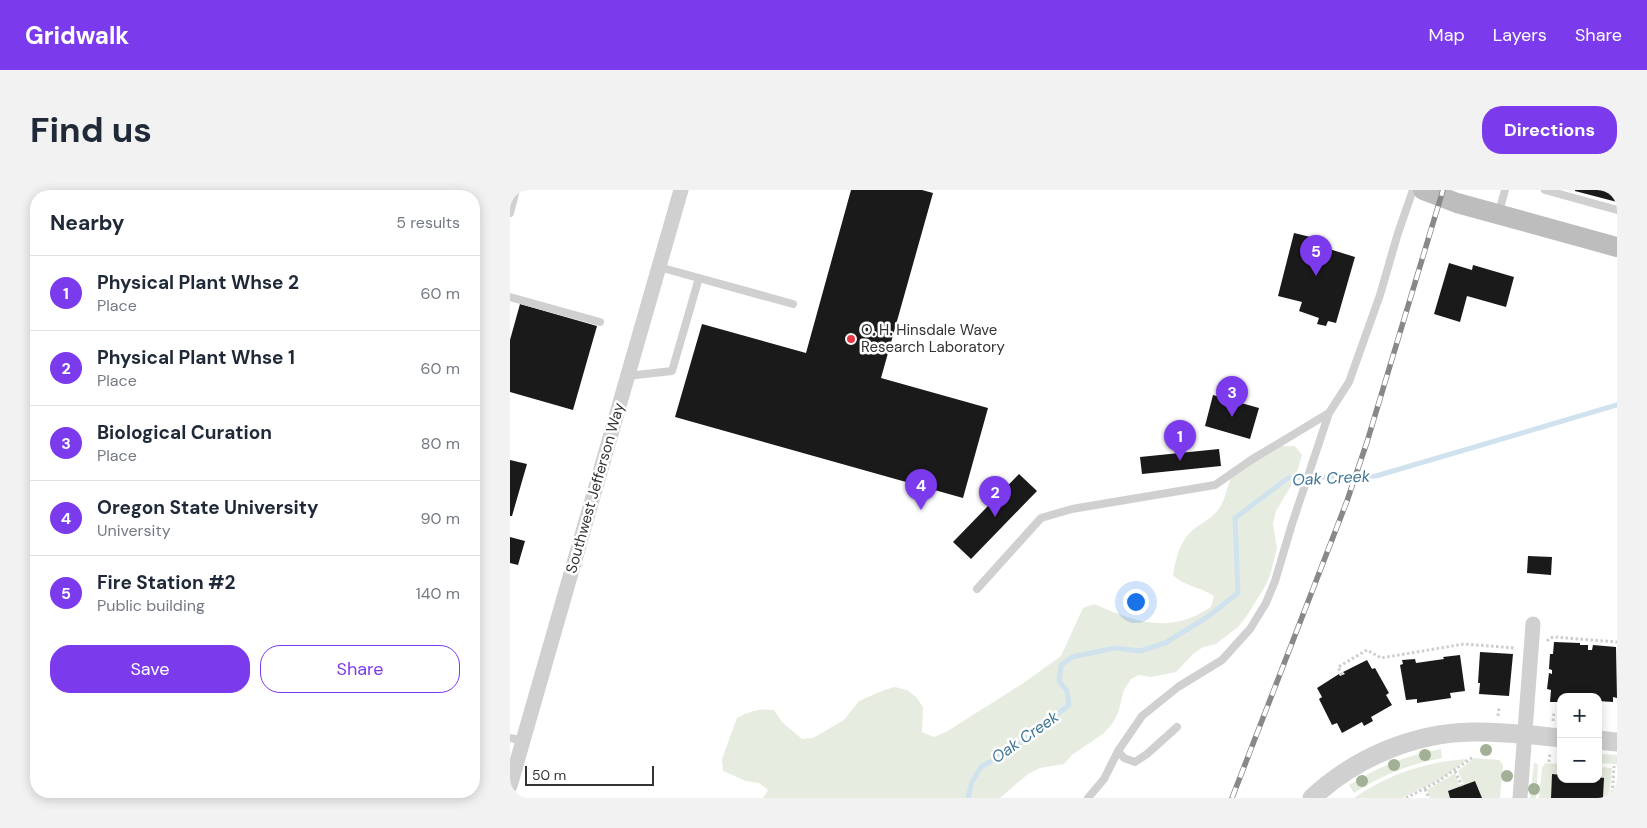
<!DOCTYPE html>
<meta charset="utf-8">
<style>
body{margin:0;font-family:"DM Sans",sans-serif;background:#f2f2f3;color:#1f2937}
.controls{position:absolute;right:15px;bottom:15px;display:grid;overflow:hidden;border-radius:10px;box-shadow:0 2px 12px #0003}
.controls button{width:45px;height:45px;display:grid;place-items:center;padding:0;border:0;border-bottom:1px solid #e0e1e3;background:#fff;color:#1f2937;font:25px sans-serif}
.scale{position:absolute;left:15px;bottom:12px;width:129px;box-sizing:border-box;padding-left:5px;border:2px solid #333;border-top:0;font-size:14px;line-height:18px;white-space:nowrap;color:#333;-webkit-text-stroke:4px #fff;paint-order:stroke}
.you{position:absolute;left:625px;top:411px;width:18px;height:18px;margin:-12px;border:4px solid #fff;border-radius:50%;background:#1a73e8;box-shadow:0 0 0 8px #1a73e833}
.badge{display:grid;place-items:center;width:32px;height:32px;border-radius:50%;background:#7c3aed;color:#fff;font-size:16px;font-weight:700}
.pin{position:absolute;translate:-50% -41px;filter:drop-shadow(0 1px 2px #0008)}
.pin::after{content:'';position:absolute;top:26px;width:18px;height:15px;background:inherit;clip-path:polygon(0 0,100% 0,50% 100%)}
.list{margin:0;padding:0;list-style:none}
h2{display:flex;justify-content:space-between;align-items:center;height:65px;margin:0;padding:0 20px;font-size:21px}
h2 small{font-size:16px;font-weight:400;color:#747a83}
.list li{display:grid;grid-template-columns:32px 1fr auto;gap:15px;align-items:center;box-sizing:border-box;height:75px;padding:0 20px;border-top:1px solid #e0e1e3}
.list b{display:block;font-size:19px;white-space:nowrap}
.list p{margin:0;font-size:16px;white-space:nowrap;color:#747a83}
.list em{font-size:16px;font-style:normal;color:#747a83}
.actions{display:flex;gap:10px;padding:15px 20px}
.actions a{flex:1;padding:11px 0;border:1px solid #7c3aed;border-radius:20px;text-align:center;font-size:18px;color:#7c3aed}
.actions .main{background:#7c3aed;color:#fff}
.map{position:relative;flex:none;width:1107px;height:608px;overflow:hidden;border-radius:20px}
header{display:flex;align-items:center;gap:30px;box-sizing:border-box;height:70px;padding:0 25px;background:#7c3aed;color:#fff}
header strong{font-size:24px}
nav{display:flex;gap:28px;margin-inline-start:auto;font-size:18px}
.intro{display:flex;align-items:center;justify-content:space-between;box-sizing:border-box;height:120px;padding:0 30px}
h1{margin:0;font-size:35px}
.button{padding:12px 22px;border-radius:20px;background:#7c3aed;color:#fff;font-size:18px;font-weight:700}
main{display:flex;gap:30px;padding:0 30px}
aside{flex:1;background:#fff;border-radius:20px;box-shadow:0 2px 12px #0003}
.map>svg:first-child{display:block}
.green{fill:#e6ecdf}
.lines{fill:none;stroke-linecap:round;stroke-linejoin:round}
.stream{stroke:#cfe2ee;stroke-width:5}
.building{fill:#1a1a1a}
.path{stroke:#cdcdcd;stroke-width:3;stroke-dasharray:2.5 2.5;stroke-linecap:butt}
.service{stroke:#d0d0d0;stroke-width:8}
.minor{stroke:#d0d0d0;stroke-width:15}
.tertiary{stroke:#d0d0d0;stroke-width:19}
.secondary{stroke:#bdbdbd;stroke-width:20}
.rail-casing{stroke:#888;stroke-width:5.5}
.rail{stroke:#fff;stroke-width:4;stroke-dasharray:11;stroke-linecap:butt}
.tree{fill:#a2b095}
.poi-dot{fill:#e63946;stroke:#fff;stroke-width:2}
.labels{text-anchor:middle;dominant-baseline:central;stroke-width:5;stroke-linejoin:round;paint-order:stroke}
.poi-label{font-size:15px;fill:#333;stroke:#fff;text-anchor:start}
.street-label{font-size:15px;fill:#333;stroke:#fff}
.water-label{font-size:16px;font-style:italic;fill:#3f7597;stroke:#fff}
</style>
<header>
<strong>Gridwalk</strong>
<nav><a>Map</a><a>Layers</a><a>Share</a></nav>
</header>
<div class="intro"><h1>Find us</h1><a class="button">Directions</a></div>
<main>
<aside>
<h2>Nearby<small>5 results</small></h2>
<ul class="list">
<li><span class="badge">1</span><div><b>Physical Plant Whse 2</b><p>Place</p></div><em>60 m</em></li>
<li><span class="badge">2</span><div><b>Physical Plant Whse 1</b><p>Place</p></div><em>60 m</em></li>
<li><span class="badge">3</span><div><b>Biological Curation</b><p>Place</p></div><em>80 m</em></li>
<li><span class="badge">4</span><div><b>Oregon State University</b><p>University</p></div><em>90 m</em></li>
<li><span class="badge">5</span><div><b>Fire Station #2</b><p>Public building</p></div><em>140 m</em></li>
</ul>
<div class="actions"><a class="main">Save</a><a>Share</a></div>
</aside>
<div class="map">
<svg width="1107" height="608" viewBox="0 0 1107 608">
<rect width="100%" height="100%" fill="#fff"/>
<path class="green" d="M785,256L792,265L785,289L766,321L763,334L767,358L761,382L756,395L736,427L728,437L706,454L693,457L683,464L666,482L641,487L629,485L621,489L614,500L608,523L602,534L594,543L562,565L554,574L530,578L518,584L490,608H253L258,600L249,593L236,591L213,581L212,569L227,528C239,521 250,518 264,520L272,532L292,549L303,548L334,530L349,511L374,500L385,497L397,500L406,507L413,517L412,542L424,547L436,542L512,494L551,466L573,418L584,414C626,432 659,445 701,417L704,406C690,397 674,396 663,385C666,369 670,350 683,340C691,333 700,330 707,321C716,311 716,298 722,286C730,271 745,260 761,257C769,255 777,257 785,256Z
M931,559L932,568C900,574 872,585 844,603L839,595C868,577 897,565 931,559Z
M1088,564L1107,565V574L1088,573Z
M964,568L989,570L993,575L990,608H972L965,591L954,595L948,581Z
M958,569L931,589L892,608H844C877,585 917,571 958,569Z
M1024,573L1028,574L1026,608H1020Z
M1035,573L1051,574V585H1042L1041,608H1029L1032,578Z
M1088,577L1102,578L1099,608H1093L1094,588L1088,587Z
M945,583L950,597L938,601L940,608H920L917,600Z"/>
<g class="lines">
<path class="stream" d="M458,608L462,592L471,577L508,555L559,515L557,501L549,491L551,475L562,467L605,458L630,461L655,453L696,428L728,403L725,328L778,288L866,286L1107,215"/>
</g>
<path class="building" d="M341,0H412L423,3L371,188L478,218L453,308L165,227L192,134L296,163Z
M1107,0V12L1065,1V0Z
M784,43L813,50L810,60L815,61L816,58L845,67L826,133L818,131L816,136L807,134L809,128L789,121L792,112L768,106Z
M939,73L962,80L963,75L1004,87L996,117L957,106L950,132L924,124Z
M10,114L87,136L63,220L0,202V150Z
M703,205L749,218L740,249L695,236Z
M709,259L711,276L632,284L630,267Z
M0,270L17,274L2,326H0Z
M509,284L527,301L461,369L443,352Z
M0,347L15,351L8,375L0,373Z
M1018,366L1042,367L1041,385L1017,383Z
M1044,452L1070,453V455H1078V460H1082L1083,455L1106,457L1107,508L1103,507V512L1088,511V507L1075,505V507H1051V512H1040L1041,500L1037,499L1039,483L1042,484V480L1039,479L1040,464H1043Z
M970,462L1003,464L999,506L969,504L970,493H968Z
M950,465L955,501L940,503L941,508L907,513V509L896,510L890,475L893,474L892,470L905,469L906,473L934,469L933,467Z
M857,470L862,479L865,478L879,503L876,505L882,515L861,527L863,531L854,536L852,532L832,543L827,533L822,535L809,509L812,507L807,498L829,484L830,486L832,485L835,484L833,482Z
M1042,584L1051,585V589H1088V587L1094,588L1093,608H1041Z
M965,591L972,608H940L938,601Z"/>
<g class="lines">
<path class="path" d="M1037,451L1040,448L1044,447L1107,452
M832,485L828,477L857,460L871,468L954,454L1005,458
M988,526L989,518
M1043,531L1044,522
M1039,572L1040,563
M945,581L952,596
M915,599L919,608
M896,608L927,592L963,567
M1102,608L1104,576"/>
<path class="service" d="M1035,0L1107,20
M989,22L995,0
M0,23L6,0
M149,77L283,114
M0,107L90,132
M117,186L162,181L189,88
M467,399L531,328L562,319L705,295L741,270L819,223L839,192L870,105L888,43L903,0
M0,548L13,551
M608,561L614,568L625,572L637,564L667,537
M578,608L594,589L608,561L632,526L668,497L712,470L740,439L756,413L765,391L782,334L819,223"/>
<path class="minor" d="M0,596L171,0
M1010,608L1023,434"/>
<path class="tertiary" d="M1088,550L1107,552
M802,608C845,568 903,543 962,542C992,541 1022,545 1051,548"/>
<path class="secondary" d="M913,0L947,13L1107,57"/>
<g class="rail-casing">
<path id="rail" d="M722,608L837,311L857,252L933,0"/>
</g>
<use href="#rail" class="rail"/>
</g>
<g class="tree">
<circle cx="976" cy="560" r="6"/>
<circle cx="915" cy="565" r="6"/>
<circle cx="884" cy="575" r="6"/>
<circle cx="997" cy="586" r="6"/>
<circle cx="852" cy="591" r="6"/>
<circle cx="1024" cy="599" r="6"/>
</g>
<circle class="poi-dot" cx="341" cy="149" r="5"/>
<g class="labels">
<g class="poi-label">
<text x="351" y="140">O. H. Hinsdale Wave<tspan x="351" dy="17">Research Laboratory</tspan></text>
</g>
<g class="street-label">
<text transform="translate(85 298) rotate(-74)">Southwest Jefferson Way</text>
</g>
<g class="water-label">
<text transform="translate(821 288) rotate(-3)">Oak Creek</text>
<text transform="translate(515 547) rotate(-35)">Oak Creek</text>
</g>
</g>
</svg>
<div class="controls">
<button>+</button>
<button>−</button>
</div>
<div class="scale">50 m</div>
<div class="you"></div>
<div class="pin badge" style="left:670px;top:271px">1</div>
<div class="pin badge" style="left:485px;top:327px">2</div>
<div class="pin badge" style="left:722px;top:227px">3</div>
<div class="pin badge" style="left:411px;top:320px">4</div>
<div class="pin badge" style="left:806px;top:86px">5</div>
</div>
</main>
